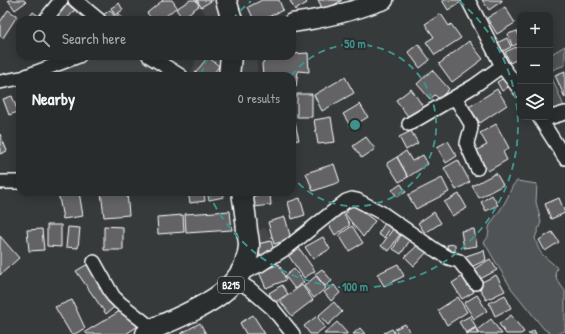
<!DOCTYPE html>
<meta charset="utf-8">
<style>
body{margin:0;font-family:"Patrick Hand",sans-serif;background:#313434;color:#f1f3f6}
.controls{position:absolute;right:12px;top:12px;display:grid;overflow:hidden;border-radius:8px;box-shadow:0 2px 10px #0003}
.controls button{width:36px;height:36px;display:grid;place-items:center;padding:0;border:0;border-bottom:1px solid #454848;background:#292c2c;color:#f1f3f6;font:20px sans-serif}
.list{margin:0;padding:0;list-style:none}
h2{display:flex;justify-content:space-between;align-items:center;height:52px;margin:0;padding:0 16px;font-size:17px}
h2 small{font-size:13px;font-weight:400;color:#a5a7a9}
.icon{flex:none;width:22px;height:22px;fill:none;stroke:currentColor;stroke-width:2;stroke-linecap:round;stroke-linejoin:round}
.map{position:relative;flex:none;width:565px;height:334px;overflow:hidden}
.search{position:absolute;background:#292c2c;box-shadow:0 2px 10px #0003;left:16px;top:16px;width:280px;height:44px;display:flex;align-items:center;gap:10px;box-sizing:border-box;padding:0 14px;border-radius:12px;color:#a5a7a9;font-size:15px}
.panel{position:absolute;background:#292c2c;box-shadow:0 2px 10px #0003;left:16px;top:72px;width:280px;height:124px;border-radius:12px}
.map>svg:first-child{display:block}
.built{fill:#444748}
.green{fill:#505354;stroke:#a8a9aa}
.building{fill:#636465;stroke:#fff}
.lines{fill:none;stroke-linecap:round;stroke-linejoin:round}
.street-casing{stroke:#fff;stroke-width:16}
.secondary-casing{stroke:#fff;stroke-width:21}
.primary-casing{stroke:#fff;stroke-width:23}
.street{stroke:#2a2d2e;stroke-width:13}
.secondary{stroke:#2a2d2e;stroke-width:18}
.primary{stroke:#2a2d2e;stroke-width:20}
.ring{fill:none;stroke:#3f918b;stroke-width:2;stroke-dasharray:7 5}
.labels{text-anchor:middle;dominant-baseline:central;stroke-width:4;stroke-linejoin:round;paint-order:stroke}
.shield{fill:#2a2d2e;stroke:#bfc0c0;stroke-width:1}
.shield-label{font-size:10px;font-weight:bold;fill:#fff}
.centre{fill:#3f918b;stroke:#2a2d2e;stroke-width:2}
.ring-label{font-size:12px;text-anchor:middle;font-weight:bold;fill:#3f918b;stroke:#2a2d2e;stroke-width:4;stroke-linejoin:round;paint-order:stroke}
</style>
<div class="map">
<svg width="565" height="334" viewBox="0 0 565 334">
<rect width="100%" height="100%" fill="#373a3b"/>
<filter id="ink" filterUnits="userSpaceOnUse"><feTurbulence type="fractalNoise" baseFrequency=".025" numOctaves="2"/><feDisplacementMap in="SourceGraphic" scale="8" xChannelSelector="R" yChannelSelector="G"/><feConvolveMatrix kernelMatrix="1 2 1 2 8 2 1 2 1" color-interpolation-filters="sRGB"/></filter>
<g filter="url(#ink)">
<path class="built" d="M196,0H226L232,20H200L205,14Z
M79,56H149L181,76H60V64Z
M195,56H256L258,76H189L195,64Z
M264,228L266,229L270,235L277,254L260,265L246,260L247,233Z"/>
<path class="green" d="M565,46V65L552,70L551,75L565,109L550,117V55Z
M517,181L537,184L536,202L541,222L535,238C537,245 539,252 544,256C549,261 553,263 557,268L555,273L557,280L565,291V331L556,334H552L544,329L511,288L484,242C491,236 487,231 490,225C495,216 502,209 506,200C510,194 511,185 517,181Z"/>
<path class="building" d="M8,0H24L26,2L15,10Z
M163,0H172L177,7L161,20H153L147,13Z
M190,0H196L199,6L182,18L176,9Z
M197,0H213L201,7Z
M262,0H279L283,10L262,20H254L248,7Z
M292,0H305L307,3L295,10L290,1Z
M318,0H342L324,11Z
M442,0H460L461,2L448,10Z
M482,0H502V1L489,10Z
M65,2L75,10L66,20H60L54,15Z
M119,3L123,10L115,15L111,8Z
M505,7L515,23L497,34L487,18Z
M8,10L17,16L3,38L0,36V22Z
M110,10L115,17L111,20H107L103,15Z
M33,12L43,19L42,20H27Z
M119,14L123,19L122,20H112Z
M441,14L449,26L451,24L461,38L435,55L426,42L434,37L425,24Z
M517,31L520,39V43L512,46L508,34Z
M507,38L511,47L499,53L495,44Z
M469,41L483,59L452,82L439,64Z
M418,44L430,60L420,68L408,52Z
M516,47L520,55V58L510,63L505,52Z
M308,53L309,72L298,71L296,87H292V76H263L262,64L265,59L270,56H292V54Z
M208,57L219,66L212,76H199L195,73Z
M432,70L449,89L439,99L435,95L430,99L417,84Z
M565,71V98L555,75Z
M507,76L513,84L502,91L497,82Z
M345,77L354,93L322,111L314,95Z
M411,89L424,108L410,119L396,100Z
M497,89L507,105L480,123L469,107Z
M297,94H312V117H297Z
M12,96L18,112L9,115L3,99Z
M360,104L368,117L351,127L343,114Z
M331,117L335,142L318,144L314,120Z
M295,123L299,140L292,141V124Z
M496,124L509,148L503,152L507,160L488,171L475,151L487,145L480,133Z
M411,131L418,143L406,150L399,137Z
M0,134L7,151L0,154Z
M366,137L375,149L362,158L353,146Z
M448,141L457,156L446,163L437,147Z
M406,151L412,161L423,155L428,164L408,177L397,157Z
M397,157L408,177L399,182L387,163Z
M458,160L470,182L456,190L444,168Z
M334,164L340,182L313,191L306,173Z
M496,173L503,185L479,198L472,186Z
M442,178L449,192L416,209L408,195Z
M401,184L406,192L397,197L392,190Z
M58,192H79L83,216L63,219Z
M101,192H127L129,215L104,217Z
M188,192H204L205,201L190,203Z
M207,192H223L224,197L209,200Z
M270,194L271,205L254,207L253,196Z
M459,194L467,208L452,216L444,202Z
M492,195L498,205L486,211L481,202Z
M300,198L305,215L292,219L288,202Z
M559,198L565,213L551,219L545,204Z
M352,204L375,221L363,237L345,214Z
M230,211L232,230L186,233L185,214Z
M434,212L441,223L425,233L418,223Z
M343,213L350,225L335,235L328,223Z
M183,215L184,232L158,234L157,217Z
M285,217L291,239L274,244L268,222Z
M387,220L393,224L384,238L378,234Z
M47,225H61V247L47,246Z
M104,226L123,227V250H104Z
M352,226L363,243L349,251L339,235Z
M395,226L402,231L389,251L381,246Z
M68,227L80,228L78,248L66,247Z
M42,229L44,250L29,251L27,230Z
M474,229L477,246L464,248L461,231Z
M403,231L412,237L401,254L393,249Z
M552,232L559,242L545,251L539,240Z
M0,236L19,258L0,275Z
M323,237L330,249L313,259L305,247Z
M271,241L275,254L261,258L257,244Z
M419,244L427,252L414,266L405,257Z
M455,244V255H448L447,245Z
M299,248L315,271L304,278L288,255Z
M484,250L486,260L467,269L460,258Z
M490,259L497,270L480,279L474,269Z
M93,261L118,304L106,314L76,271Z
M279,264L286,280L266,288L259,272Z
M398,264L404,276L384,286L377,274Z
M294,269L304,282L295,289L285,276Z
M322,269L332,281L325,286L315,274Z
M496,275L505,291L486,300L478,284Z
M316,276L326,288L314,298L304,286Z
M463,276L474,292L462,299L452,283Z
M282,285L288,294L274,303L269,293Z
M302,285L313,300L292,316L280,301Z
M334,285L340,293L331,301L324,292Z
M477,295L487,311L474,319L464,303Z
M505,295L511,308L495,316L489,303Z
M458,297L467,312L447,325L438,310Z
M72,300L85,328L75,334H71L55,307Z
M334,302L342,312L328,325L319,315Z
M120,311L138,326L126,334H87L85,332Z
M253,315L265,334H246L240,323Z
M511,315L524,332L521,334H506L499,324Z
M317,316L325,327L316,334H310L304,326Z
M470,316L476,327L466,333L459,322Z
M491,319L502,334H480L477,330Z
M337,322L347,333V334H324Z
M200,323L206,334H180Z
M405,324L411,334H398L395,329Z
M360,328L365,334H353Z
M476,328L479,334H466Z
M392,329L395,334H384V333Z
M534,330L536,334H528Z"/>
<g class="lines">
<g class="street-casing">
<path id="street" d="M75,0L99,20
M468,0L502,66L520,90
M45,20L61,0
M149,56L181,76
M26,76L79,56
M0,82L20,78
M455,97L471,124C472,131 467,138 467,145L477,168
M539,117L565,158
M542,120L565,113
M409,124L474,86L502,66
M2,182H20
M94,262L113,296L120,303L153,329
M240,274L260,265L288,247L346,201L352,199L357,200L382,213L437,251L449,258L459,261L467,271L475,283
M236,280L250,289L272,308L293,334"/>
</g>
<g class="secondary-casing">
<path id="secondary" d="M292,23C323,19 354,11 384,0"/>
</g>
<g class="primary-casing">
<path id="primary" d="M226,0L232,20
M229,76L231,56
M146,334L153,329C189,312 246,294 249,246C249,242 248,236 247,231C246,218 244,205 242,192"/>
</g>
<use href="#street" class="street"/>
<use href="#secondary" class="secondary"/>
<use href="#primary" class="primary"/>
</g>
</g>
<g class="ring">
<path d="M291 76A81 81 0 1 1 292 176"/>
<path d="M201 75A162 162 0 0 1 208 57M232 20A162 162 0 0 1 251 1M459 1A162 162 0 1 1 208 192"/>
</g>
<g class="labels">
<rect class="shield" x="218" y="277" width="26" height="16" rx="3"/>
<g class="shield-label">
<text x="231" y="285">B215</text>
</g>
</g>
<circle cx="355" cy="125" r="6" class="centre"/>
<g class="ring-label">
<text x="355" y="48">50 m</text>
<text x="355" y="291">100 m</text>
</g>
</svg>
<div class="controls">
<button>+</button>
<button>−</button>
<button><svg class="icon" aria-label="layers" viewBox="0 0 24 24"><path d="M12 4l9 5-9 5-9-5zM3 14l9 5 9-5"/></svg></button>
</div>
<div class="search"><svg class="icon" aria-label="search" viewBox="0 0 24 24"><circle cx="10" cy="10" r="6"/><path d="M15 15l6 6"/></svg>Search here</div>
<section class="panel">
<h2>Nearby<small>0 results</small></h2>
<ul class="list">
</ul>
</section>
</div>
